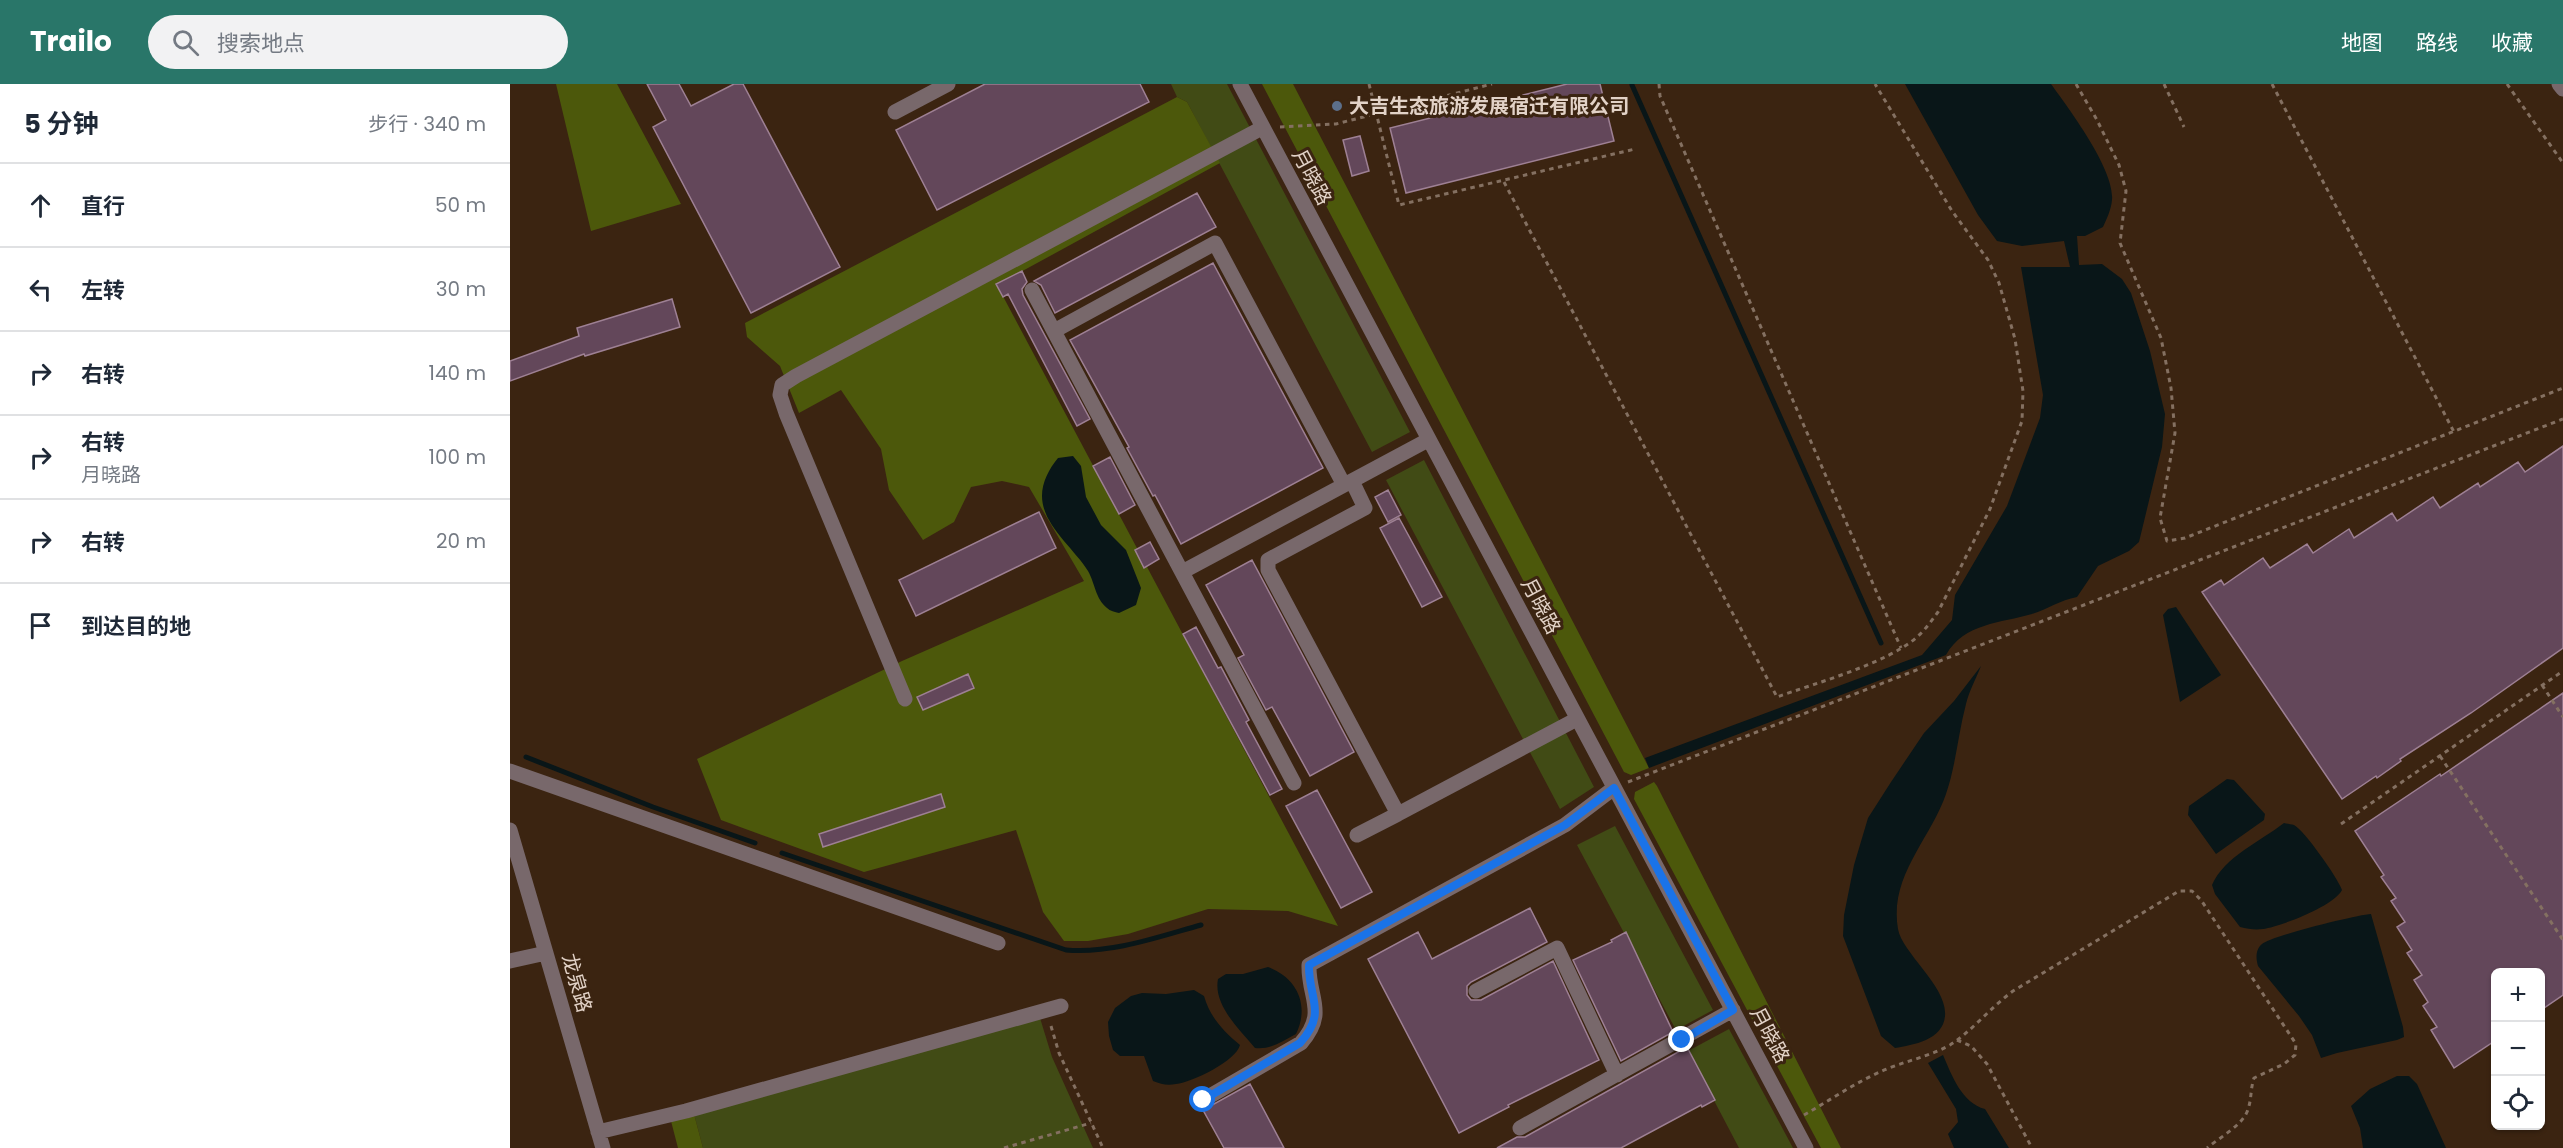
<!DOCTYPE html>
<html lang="zh">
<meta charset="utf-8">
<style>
body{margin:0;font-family:Poppins,"Noto Sans SC",sans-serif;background:#f2f2f3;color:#1f2937}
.controls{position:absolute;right:18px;bottom:18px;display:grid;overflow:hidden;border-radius:9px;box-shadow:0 2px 4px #0004}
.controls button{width:54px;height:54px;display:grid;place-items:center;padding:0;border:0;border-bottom:2px solid #e0e1e3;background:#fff;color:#1f2937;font:30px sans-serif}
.stop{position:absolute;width:18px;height:18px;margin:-14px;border:4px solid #1a73e8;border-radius:50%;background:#fff}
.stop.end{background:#1a73e8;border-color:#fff;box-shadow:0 2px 6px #0008}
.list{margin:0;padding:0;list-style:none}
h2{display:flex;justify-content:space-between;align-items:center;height:78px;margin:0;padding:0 24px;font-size:26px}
h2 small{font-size:20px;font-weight:400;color:#747a83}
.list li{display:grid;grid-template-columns:39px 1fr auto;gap:18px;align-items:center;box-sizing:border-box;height:84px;padding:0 24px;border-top:2px solid #e0e1e3}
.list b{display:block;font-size:22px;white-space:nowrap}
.list p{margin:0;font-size:20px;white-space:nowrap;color:#747a83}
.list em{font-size:20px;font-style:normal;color:#747a83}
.icon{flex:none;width:33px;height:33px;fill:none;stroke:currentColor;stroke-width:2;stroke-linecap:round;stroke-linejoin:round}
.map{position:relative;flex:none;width:2053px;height:1064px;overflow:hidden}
header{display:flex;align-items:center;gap:36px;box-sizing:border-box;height:84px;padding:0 30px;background:#297669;color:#fff}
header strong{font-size:28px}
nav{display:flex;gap:33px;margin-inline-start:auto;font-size:21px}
.search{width:420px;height:54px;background:#f2f2f3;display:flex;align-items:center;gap:15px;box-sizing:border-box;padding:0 21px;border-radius:33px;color:#747a83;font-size:22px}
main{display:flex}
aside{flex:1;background:#fff}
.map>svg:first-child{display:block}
.green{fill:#414b15}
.forest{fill:#4c580b}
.water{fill:#091618}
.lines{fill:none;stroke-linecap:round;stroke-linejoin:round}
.stream{stroke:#091618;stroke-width:5}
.building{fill:#63475a;stroke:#9e8094;stroke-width:1.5}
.path{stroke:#847061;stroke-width:3;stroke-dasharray:4.5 4.5;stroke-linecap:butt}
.minor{stroke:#78686b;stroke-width:15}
.route{stroke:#1a73e8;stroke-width:8}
.service-dot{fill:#5c6f8a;stroke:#3b2411;stroke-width:2}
.labels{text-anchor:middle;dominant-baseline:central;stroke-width:6;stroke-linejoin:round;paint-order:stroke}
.poi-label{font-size:20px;font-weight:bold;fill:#e2d2c7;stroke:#3b2411;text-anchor:start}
.street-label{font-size:20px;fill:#e2d2c7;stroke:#3b2411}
</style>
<header>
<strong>Trailo</strong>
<div class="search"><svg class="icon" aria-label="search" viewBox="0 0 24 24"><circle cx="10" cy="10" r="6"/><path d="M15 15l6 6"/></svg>搜索地点</div>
<nav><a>地图</a><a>路线</a><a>收藏</a></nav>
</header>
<main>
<aside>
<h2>5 分钟<small>步行 · 340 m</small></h2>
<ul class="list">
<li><svg class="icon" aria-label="ahead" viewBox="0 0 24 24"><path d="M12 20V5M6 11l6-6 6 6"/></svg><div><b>直行</b></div><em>50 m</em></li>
<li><svg class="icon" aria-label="left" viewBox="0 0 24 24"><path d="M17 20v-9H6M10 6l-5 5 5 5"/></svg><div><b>左转</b></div><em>30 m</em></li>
<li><svg class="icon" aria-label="right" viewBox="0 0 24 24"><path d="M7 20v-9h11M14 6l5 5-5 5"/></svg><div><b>右转</b></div><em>140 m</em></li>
<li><svg class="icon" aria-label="right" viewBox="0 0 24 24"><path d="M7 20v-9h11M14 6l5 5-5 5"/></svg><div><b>右转</b><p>月晓路</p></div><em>100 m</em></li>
<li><svg class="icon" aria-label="right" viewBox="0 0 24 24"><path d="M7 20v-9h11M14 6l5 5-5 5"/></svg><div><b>右转</b></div><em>20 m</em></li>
<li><svg class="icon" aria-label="arrive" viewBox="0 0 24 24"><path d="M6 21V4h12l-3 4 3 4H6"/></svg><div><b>到达目的地</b></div></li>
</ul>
</aside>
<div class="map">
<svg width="2053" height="1064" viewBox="0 0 2053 1064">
<rect width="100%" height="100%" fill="#3b2411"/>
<path class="green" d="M661,0H717L900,348L862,368L677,18L667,13Z
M914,376L1084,703L1050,725L876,396Z
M1105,742L1203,926L1166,946L1067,761Z
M530,934L542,973L583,1064H193L184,1030Z
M1219,945L1283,1064H1229L1178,967Z"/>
<path class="forest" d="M46,0H107L171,120L81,147Z
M752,0H783L1139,684L1121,691L1114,688Z
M667,13L677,18L710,79L487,201L828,842L778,827L698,825L618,850L578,857H554L533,828L506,746L354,788L211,736L187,675L392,577L574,497L519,403L492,397L461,403L444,438L413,456L379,406L371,365L331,306L289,329L270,282L237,253L235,239Z
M1144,698L1147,702L1331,1064H1311L1124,715L1125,708Z
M184,1030L193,1064H168L161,1037Z"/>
<path class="water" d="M1395,0H1541C1559,25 1605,86 1602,116C1601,126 1597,134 1593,143L1575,152H1567L1569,181L1592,180L1612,195L1621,209L1640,267L1655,330L1652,363L1629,458L1619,467L1588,482L1567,513C1550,516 1538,525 1522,530C1491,539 1454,539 1436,571L1139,684L1135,674L1412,571L1442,536L1445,511L1497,422L1530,334L1533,311L1511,183H1560L1554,157L1512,162L1487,157L1468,131Z
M563,372L571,382L576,413L591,441L616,466L631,504L626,521L609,529C605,528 600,527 597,524C585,514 585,499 578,487C564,464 532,441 532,412C532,398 539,385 548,374Z
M1666,523L1711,591L1670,618L1653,531L1658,525Z
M1471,582C1466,595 1459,607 1456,620C1448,650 1446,681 1436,710C1420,756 1379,792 1388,845C1392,869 1438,903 1435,932C1433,956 1403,961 1385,964L1371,952L1333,852L1334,831L1344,781L1358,734L1381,698L1414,649L1444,617Z
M1717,695L1724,696L1755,730L1754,736L1706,770L1678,731L1679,722Z
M1774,739C1777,740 1781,740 1784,741C1794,746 1828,794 1832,806C1824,822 1772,842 1753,845C1745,846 1738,845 1730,843L1705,810L1702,801C1714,773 1751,757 1774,739Z
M1861,830L1893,943L1894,953L1887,956L1827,969L1811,974L1802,951L1789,932L1748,882C1746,875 1745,866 1752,860C1761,852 1846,831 1861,830Z
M758,883C787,894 800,921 786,950C773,957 760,966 745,964C729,945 703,921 708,895L716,890H733Z
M684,906L694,912C700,933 713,947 730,961C726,977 683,998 666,1000C657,1002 651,1000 643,997L634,972H610L603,966L599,952L598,938L605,924L621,912L632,909L656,910Z
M1433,971C1442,992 1452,1019 1475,1025L1499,1064H1444L1438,1050L1448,1038L1446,1025L1418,979Z
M1887,992H1899L1907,1000L1936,1064H1853L1850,1044L1841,1022L1860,1005Z"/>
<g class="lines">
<path class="stream" d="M1122,1L1371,559
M16,673L143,723L245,759
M272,769L556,866C601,870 648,853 691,841"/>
</g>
<path class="building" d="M137,0H169L181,22L224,0H233L330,183L241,229L143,43L156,36Z
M475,0H630L639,18L427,126L386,46Z
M1057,0H1090L1104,57L896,109L880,44Z
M850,52L859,87L842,92L833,56Z
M687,109L706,143L545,229L531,201L524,197Z
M703,179L813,384L671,460L645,411L643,412L617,364L619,363L560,256Z
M512,187L517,198L512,205L513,211L580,335L567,342L498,210L493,213L486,200Z
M162,215L170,243L75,272L74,270L0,297V277L69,252L67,244Z
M2053,362V564L1961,629L1890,675L1891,677L1867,694L1866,692L1832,715L1692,508L1711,496L1714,501L1753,474L1760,484L1797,460L1803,469L1839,445L1844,454L1882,429L1887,437L1923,413L1930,424L1968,399L1970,403L2008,378L2015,388Z
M600,373L625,421L609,430L583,382Z
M878,406L891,431L878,438L865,413Z
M529,428L546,464L406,532L389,496Z
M889,434L932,513L912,523L870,444Z
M640,458L649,475L634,484L625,466Z
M742,476L844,668L800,692L762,623L756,626L728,574L734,571L696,501Z
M686,543L708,584L711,583L739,636L736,638L772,705L760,711L673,550Z
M458,590L464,604L413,626L407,613Z
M2053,609V911L2031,926V888H1986V956L1944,984L1921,946L1927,943L1913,922L1918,918L1904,896L1912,891L1897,869L1902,866L1887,843L1895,838L1881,817L1886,814L1871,793L1874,791L1845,747L1930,690L1931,692Z
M807,706L862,808L831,824L776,722Z
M431,710L435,723L313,763L309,750Z
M1020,824L1037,858L961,898L957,902V911L961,916H971L1043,877L1089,976L998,1021L999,1023L949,1049L858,875L908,848L922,875Z
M1116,848L1163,948L1111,977L1063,876L1102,858L1101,856Z
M1177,963L1205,1016L1192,1023L1191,1021L1111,1064H987L1007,1053H1015Z
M740,1000L774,1064H714L693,1026Z"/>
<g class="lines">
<path class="path" d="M859,0L889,121L1125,65
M1149,0L1150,12L1391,564
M1566,0L1587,36L1609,81L1616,107L1610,159L1651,254L1661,304L1665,349L1650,434L1657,457L1675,454L2053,304
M1654,0L1674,43
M1762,0L1944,348
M1997,0L2053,79
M770,43L826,40L982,0
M994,98L1267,613C1306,599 1378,579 1407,553C1416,545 1422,536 1428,528L1480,425L1512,337L1513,307L1505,255L1489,199L1478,176L1442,127L1365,0
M2032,601L2053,633
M1930,672L2053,856
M1118,698L2053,335
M1831,740L2053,587
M541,942L549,969L593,1064
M1447,956L1461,962L1477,980L1522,1064
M1294,1031C1322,1015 1349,996 1379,984C1400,976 1420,972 1440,961C1461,948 1481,923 1503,907L1669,807H1682L1691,816L1786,960L1785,971L1774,980L1744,994C1740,1006 1742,1016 1737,1028C1731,1042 1709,1054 1697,1064
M494,1064L581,1039"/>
<path class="minor" d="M730,0L1296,1064
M2049,0L2053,5
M385,28L438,0
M522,206L784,699
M544,247L705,159L834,401
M842,397L855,424L758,476V486L888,730L847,751
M672,488L918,356
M395,615L276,329L270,311L272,301L286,292L752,44
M0,687L488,859
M888,730L1067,635
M0,746L93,1064
M0,877L36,869
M966,907L1047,864L1107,991
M693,1016L791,959C818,928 798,914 799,881L1055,741L1104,704
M1010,1044L1223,926
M88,1048L176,1027L551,922"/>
</g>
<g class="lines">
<path class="route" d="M693,1016L790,959C818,928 798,914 799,881L1055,741L1104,704L1223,926L1172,956"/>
</g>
<circle class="service-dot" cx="827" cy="22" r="6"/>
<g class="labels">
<g class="poi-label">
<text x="839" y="22">大吉生态旅游发展宿迁有限公司</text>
</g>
<g class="street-label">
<text transform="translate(802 93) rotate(62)">月晓路</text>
<text transform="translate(1031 522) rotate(62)">月晓路</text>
<text transform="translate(67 899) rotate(74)">龙泉路</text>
<text transform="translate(1260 951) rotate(62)">月晓路</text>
</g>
</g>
</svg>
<div class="controls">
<button>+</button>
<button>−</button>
<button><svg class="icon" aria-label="locate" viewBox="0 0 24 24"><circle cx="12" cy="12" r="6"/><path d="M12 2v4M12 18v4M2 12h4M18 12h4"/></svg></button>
</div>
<div class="stop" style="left:693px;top:1016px"></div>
<div class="stop end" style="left:1172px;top:956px"></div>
</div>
</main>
